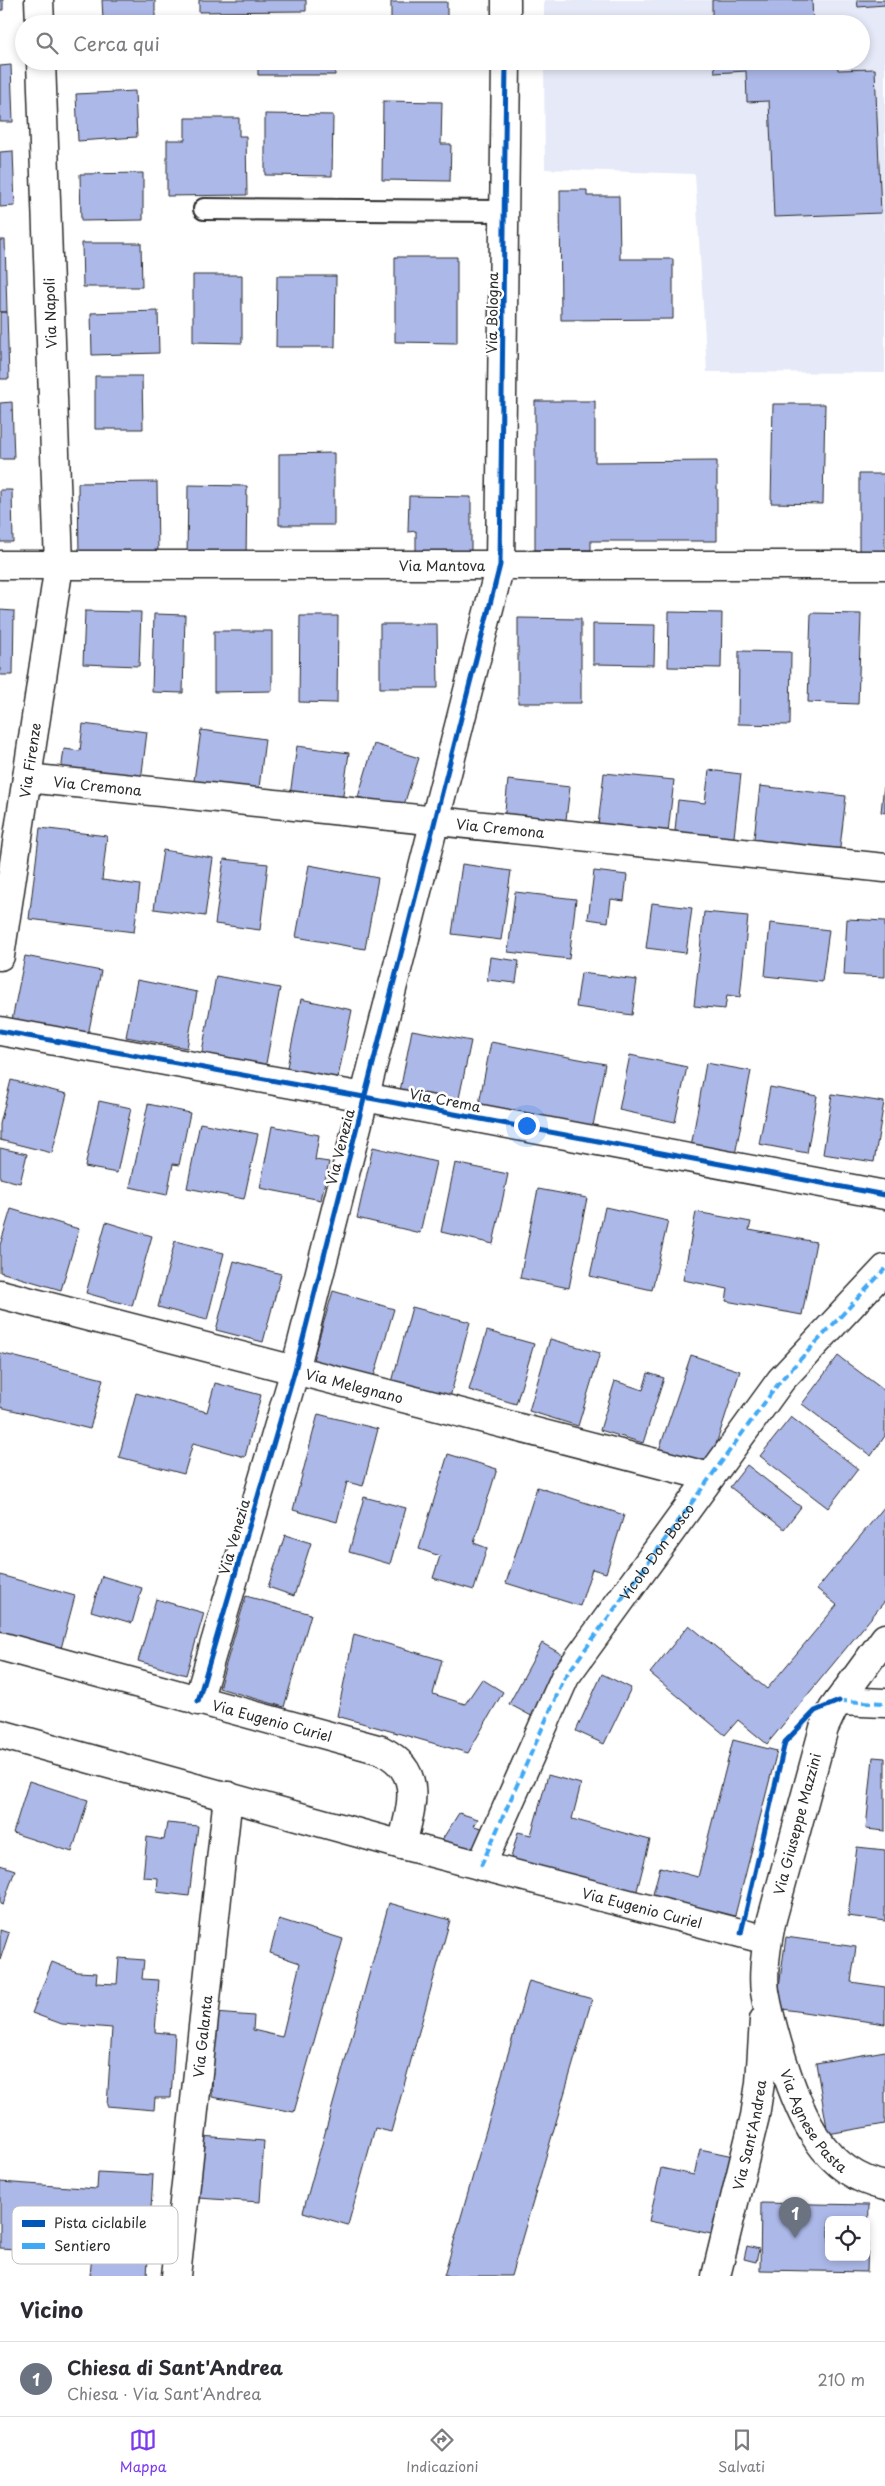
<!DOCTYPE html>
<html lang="it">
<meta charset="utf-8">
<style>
body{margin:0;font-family:"Playpen Sans",sans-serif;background:#f7f7f7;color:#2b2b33}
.controls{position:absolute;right:15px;bottom:15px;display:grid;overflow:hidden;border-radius:8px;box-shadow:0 2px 8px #0003}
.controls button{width:45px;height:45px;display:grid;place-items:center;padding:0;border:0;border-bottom:1px solid #e1e1e2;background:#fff;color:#2b2b33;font:25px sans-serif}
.you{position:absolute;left:526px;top:1125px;width:18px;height:18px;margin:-12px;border:4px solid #fff;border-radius:50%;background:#1a73e8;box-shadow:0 0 0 8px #1a73e833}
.badge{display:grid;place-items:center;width:32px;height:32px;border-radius:50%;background:#7c3aed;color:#fff;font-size:16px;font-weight:700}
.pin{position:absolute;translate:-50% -41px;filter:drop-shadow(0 1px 2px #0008)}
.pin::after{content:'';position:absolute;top:26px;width:18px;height:15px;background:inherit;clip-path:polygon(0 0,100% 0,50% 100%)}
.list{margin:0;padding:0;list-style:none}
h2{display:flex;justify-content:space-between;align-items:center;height:65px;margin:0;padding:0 20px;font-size:21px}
h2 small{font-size:16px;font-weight:400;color:#7c7c81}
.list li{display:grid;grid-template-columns:32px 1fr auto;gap:15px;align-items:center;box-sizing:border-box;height:75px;padding:0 20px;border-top:1px solid #e1e1e2}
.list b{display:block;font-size:19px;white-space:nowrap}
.list p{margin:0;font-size:16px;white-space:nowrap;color:#7c7c81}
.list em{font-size:16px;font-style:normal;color:#7c7c81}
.icon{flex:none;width:28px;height:28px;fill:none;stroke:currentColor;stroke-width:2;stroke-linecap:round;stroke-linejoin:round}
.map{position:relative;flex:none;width:885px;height:2276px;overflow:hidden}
.search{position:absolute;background:#fff;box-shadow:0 2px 8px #0003;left:15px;right:15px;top:15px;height:55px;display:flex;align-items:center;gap:12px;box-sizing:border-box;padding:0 18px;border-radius:28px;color:#7c7c81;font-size:19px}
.sheet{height:140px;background:#fff}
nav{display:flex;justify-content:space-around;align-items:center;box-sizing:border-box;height:70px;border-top:1px solid #e1e1e2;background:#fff;font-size:14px;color:#7c7c81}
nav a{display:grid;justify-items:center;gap:2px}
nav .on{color:#7c3aed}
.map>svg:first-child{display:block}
.built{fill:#e6eaf8}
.building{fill:#acb8e8;stroke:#2b2b2b;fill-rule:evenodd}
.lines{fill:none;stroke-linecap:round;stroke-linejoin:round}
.service-casing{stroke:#2b2b2b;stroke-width:24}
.pedestrian-casing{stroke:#2b2b2b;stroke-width:31}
.minor-casing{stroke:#2b2b2b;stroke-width:31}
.service{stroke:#fff;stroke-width:20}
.pedestrian{stroke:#fff;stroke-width:28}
.minor{stroke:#fff;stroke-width:28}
.quiet{stroke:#3fa9f5;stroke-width:4;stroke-dasharray:8 4;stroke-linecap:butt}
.cycleway-casing{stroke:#fff;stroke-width:8}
.cycleway{stroke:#0057b8;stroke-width:5}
.labels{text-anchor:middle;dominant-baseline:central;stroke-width:5;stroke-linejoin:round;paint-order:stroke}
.street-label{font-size:14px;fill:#2b2b2b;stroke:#fff}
.key{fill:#fff;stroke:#bfbfbf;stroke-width:1}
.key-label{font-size:14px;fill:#2b2b2b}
</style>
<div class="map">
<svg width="885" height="2276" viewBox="0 0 885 2276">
<rect width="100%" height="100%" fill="#fff"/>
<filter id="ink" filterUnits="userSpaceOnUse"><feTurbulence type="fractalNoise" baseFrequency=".02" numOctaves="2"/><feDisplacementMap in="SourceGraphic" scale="10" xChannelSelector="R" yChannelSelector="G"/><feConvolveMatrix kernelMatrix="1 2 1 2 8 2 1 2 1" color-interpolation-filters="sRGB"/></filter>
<g filter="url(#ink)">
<path class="built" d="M544,0H885V373L707,372L695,174L545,169L544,61H861V24H544Z"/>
<path class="building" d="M0,0H3V10H0Z
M102,0H155V24H96V21L103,20Z
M199,0H306V11L199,12Z
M712,0H812L813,24H712Z
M857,0H885V5L858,7Z
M391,2H447V24H391Z
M258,61H335V75H258Z
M392,61H448V63L392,64Z
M714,61H837L838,70L875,69L881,213L774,217L769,101L747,102L746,71L715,73Z
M11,65L13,122H0V66Z
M135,91L137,137L78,141L76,94Z
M383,101L442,102L441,144H451L450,181L382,180Z
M265,114L333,115L332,176L265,175Z
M185,118H239V136H246L247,195L167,196V140H185Z
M13,151L15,206L0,207V152Z
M143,173V220L81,221L80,174Z
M560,190H587V196H619L620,259H673V319L561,320Z
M0,240H5L7,312H0Z
M82,243H141L142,287H83Z
M395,257H457V343L395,342Z
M193,275H242V343L193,342Z
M277,276H336L335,347H276Z
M158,311L159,353L92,355L91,313Z
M0,312H7L9,379H0Z
M95,376H142L143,429H95Z
M535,401H595V462L717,461V541H591V550H535Z
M12,402L14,459H0V403Z
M773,404H825L823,504L771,503Z
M334,453V525H279V454Z
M859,474H885V555H859Z
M157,482L158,555L79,556L78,483Z
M188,485L247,486L246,560L187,559Z
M0,490H12L13,542H0Z
M409,496L471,497V558L416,557V531L408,532Z
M0,610L14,611L13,675H0Z
M85,611L141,612L139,666L83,664Z
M669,612L722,613L721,668L668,667Z
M811,613L861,614L858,704L808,702Z
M154,614L185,615L183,693L152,692Z
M300,616H338L337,703L299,702Z
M518,618L581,619V703H518Z
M380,624H437L438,688H380Z
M593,624L655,625L654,665L593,664Z
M214,631H272V691L214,692Z
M739,651L791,652L790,725L738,724Z
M83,724L147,732L141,781L61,772L64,749L80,751Z
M201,730L265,739L258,796L193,788Z
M374,744L419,758L402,811L358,797Z
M297,746L349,753L342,802L290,795Z
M709,770L741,774L733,846L674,841L678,800L705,803Z
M604,773L674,780L667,841L597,834Z
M508,780L570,787L565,828L504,821Z
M884,784H885V813L881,812Z
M760,786L846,796L839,856L753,847Z
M40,828L107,836L102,880L140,885L134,932L29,919Z
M163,850L213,858L205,916L154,909Z
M224,859L268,864L260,930L215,924Z
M462,864L511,871L501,940L452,934Z
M309,865L378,878L365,949L296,937Z
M594,871L627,875L624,901L611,899L608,922L588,919Z
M515,892L576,899L569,959L508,952Z
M652,903L692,908L686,953L646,948Z
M704,912L748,916L740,997L727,995L725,1009L694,1006Z
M847,919L885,921V977L844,975Z
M770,923L829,930L822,982L765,976Z
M25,956L101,971L88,1035L12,1020Z
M490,957L519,961L516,983L487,980Z
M581,973L637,980L632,1015L576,1007Z
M216,976L280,988L265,1069L201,1057Z
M137,980L197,992L187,1048L126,1037Z
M301,999L352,1010L337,1082L286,1072Z
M412,1030L471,1041L458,1103L400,1091Z
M491,1042L605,1064L592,1131L478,1109Z
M630,1055L687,1067L675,1122L619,1110Z
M706,1063L751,1071L735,1155L691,1147Z
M11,1080L67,1094L52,1153L0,1140V1124Z
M770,1087L817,1096L807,1153L759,1144Z
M832,1094L884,1102L874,1162L823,1154Z
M99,1101L131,1108L117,1173L85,1167Z
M148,1104L190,1113L179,1165L173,1164L167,1195L130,1187Z
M200,1123L258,1134L244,1199L187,1188Z
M272,1126L319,1135L315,1160L329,1162L321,1200L260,1188Z
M373,1147L436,1162L420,1233L357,1218Z
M0,1148L27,1154L20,1183L0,1178Z
M455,1163L508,1174L493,1244L441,1232Z
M538,1189L587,1198L569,1288L520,1278Z
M605,1207L668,1221L652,1290L590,1276Z
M11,1209L79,1229L61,1290L0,1272V1245Z
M696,1212L751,1222L749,1230L816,1242L802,1315L726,1301L728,1289L683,1280Z
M106,1222L152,1236L132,1306L86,1293Z
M175,1241L224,1253L207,1320L158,1307Z
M234,1261L281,1274L263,1342L216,1330Z
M333,1291L394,1309L373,1380L312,1362Z
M412,1307L470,1322L449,1401L391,1386Z
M487,1331L534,1344L516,1404L469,1390Z
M550,1339L600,1353L578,1426L529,1411Z
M0,1353L103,1379L90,1429L0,1407Z
M691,1355L740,1371L707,1472L657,1456Z
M838,1356L885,1391V1436L871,1456L802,1404Z
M648,1373L664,1378L643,1443L600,1430L615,1381L643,1390Z
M215,1383L261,1395L245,1457L193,1443L184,1474L119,1457L136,1393L207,1412Z
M318,1414L378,1429L363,1486L347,1482L337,1522L293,1510Z
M791,1417L858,1469L828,1508L760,1456Z
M448,1454L497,1469L474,1543L487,1548L474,1590L433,1578L440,1556L419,1549Z
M747,1465L801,1507L784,1529L730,1487Z
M537,1487L624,1515L606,1573L592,1569L580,1606L506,1583Z
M364,1497L406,1508L390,1564L349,1552Z
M885,1506V1601L767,1744L738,1720L725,1735L650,1673L689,1625L767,1689L837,1605L817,1589Z
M285,1535L311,1543L294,1596L268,1587Z
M0,1575L75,1596L59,1656L0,1639Z
M102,1576L142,1588L132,1623L91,1611Z
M246,1596L311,1614L284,1707L219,1688Z
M156,1599L204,1613L186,1675L138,1661Z
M354,1634L442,1660L433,1694L465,1704L482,1679L503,1692L468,1753L337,1716Z
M542,1643L570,1659L537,1719L509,1704Z
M602,1674L631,1688L604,1744L576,1731Z
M733,1740L777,1751L733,1923L651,1902L660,1867L698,1877Z
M873,1757L885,1758V1831L866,1829Z
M548,1775L581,1784L572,1819L650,1840L635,1898L509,1865L518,1832L531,1835Z
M29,1781L88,1800L72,1852L13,1833Z
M459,1813L478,1819L474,1826L489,1830L478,1858L438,1846Z
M167,1823L198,1826L189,1896L157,1892L158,1878L143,1877L147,1837L164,1840Z
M857,1847L885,1850V1921L848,1916Z
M0,1865L15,1870L3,1905L0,1904Z
M389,1903L450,1920L391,2132L375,2128L348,2225L303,2212Z
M279,1919L343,1939L294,2112L212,2097L214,2013L254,2016L253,2030L282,2037L300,1963L270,1953Z
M0,1930L9,1933L0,1960Z
M786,1937L856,1947L851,1982L885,1987V2024L776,2008Z
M119,1958L144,1960L142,1979L159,1980L155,2032L175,2034L171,2098H155L154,2110L107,2106L112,2028L62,2024L32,2013L52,1962L77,1972L97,1973L96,1983L117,1984Z
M529,1981L592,1999L511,2276H444Z
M885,2051V2124L828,2134L816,2063Z
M201,2136L264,2141L260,2202L197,2198Z
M700,2149L733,2156L716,2235L649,2221L661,2168L694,2175Z
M98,2172L153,2175L147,2276H90L92,2254L0,2248V2182L97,2189Z
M761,2203L869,2205L867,2272L760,2270ZM829,2220H866V2257H829Z
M747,2246L759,2249L756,2262L744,2259Z"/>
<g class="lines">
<g class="service-casing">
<path id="service" d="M204,209L504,211"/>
</g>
<g class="pedestrian-casing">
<g id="pedestrian">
<path d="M839,1701L885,1703"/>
<path id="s1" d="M481,1866L565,1677L781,1380L885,1269"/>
</g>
</g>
<g class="minor-casing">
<g id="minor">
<path d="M39,0L40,24"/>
<path d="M506,24V0"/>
<path id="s2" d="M0,565H885"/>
<path id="s3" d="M27,778L885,868"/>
<path id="s4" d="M0,956L59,565L41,61"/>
<path d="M0,1031L364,1097L885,1195"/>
<path id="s5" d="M0,1294L710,1477"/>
<path id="s6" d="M885,1638L833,1709L824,1728L772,1919C767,1942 762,1969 765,1992C769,2015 776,2040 783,2062C800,2115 823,2173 885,2186"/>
<path id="s7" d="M0,1646L381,1750C425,1772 411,1806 402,1845"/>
<path d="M198,1701L295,1370L500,565L506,61"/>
<path id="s8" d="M0,1734L402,1845L767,1940"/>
<path id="s9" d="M176,2276L228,1796"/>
<path id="s10" d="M716,2276L755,2116L760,2083L764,2020"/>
</g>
</g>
<use href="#service" class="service"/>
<use href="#pedestrian" class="pedestrian"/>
<use href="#minor" class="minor"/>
<path class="quiet" d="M839,1701L885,1703
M481,1866L565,1677L781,1380L885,1269"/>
<g class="cycleway-casing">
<path id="cycleway" d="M0,1031L364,1097L885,1195
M198,1701L295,1370L500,565L506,61
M741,1933L785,1742L815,1711L839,1701"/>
</g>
<use href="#cycleway" class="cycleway"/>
</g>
</g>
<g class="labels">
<g class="street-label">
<text transform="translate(50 313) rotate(-92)">Via Napoli</text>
<text transform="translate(492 313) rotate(-89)">Via Bologna</text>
<text stroke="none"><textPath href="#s2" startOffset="442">Via Mantova</textPath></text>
<text stroke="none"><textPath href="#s4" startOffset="198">Via Firenze</textPath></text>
<text stroke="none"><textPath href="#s3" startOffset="71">Via Cremona</textPath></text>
<text stroke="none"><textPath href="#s3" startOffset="476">Via Cremona</textPath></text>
<text transform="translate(445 1100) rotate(11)">Via Crema</text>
<text transform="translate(340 1147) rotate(-76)">Via Venezia</text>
<text stroke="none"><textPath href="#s5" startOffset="366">Via Melegnano</textPath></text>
<text transform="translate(234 1537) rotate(-74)">Via Venezia</text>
<text stroke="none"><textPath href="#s1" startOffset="362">Vicolo Don Bosco</textPath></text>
<text stroke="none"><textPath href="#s7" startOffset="282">Via Eugenio Curiel</textPath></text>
<text transform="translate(797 1824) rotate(-75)">Via Giuseppe Mazzini</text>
<text stroke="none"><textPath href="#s8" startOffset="665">Via Eugenio Curiel</textPath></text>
<text stroke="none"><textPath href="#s9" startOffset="241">Via Galanta</textPath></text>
<text stroke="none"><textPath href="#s6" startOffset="520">Via Agnese Pasta</textPath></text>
<text stroke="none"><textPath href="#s10" startOffset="145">Via Sant'Andrea</textPath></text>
</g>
</g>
<rect x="12" y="2206" width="166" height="58" rx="8" class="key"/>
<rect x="22" y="2220" width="23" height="7" fill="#0057b8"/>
<rect x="22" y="2243" width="23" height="6" fill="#3fa9f5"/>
<g class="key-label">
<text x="54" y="2228">Pista ciclabile</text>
<text x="54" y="2251">Sentiero</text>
</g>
</svg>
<div class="controls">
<button><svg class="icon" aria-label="locate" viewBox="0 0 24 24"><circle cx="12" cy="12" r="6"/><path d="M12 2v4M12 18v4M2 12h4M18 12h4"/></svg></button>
</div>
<div class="you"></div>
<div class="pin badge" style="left:795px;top:2238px;background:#6b7280">1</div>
<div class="search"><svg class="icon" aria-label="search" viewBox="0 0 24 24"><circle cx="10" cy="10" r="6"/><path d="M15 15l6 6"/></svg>Cerca qui</div>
</div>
<section class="sheet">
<h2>Vicino<small></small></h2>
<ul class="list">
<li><span class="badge" style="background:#6b7280">1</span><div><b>Chiesa di Sant'Andrea</b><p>Chiesa · Via Sant'Andrea</p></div><em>210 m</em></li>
</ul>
</section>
<nav>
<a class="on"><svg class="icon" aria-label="map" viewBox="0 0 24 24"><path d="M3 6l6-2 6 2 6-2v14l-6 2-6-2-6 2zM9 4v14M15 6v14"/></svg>Mappa</a>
<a><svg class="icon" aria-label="directions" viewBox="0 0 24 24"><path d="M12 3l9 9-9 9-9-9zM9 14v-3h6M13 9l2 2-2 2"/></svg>Indicazioni</a>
<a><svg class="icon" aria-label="saved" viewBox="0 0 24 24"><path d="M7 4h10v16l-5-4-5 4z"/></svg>Salvati</a>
</nav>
